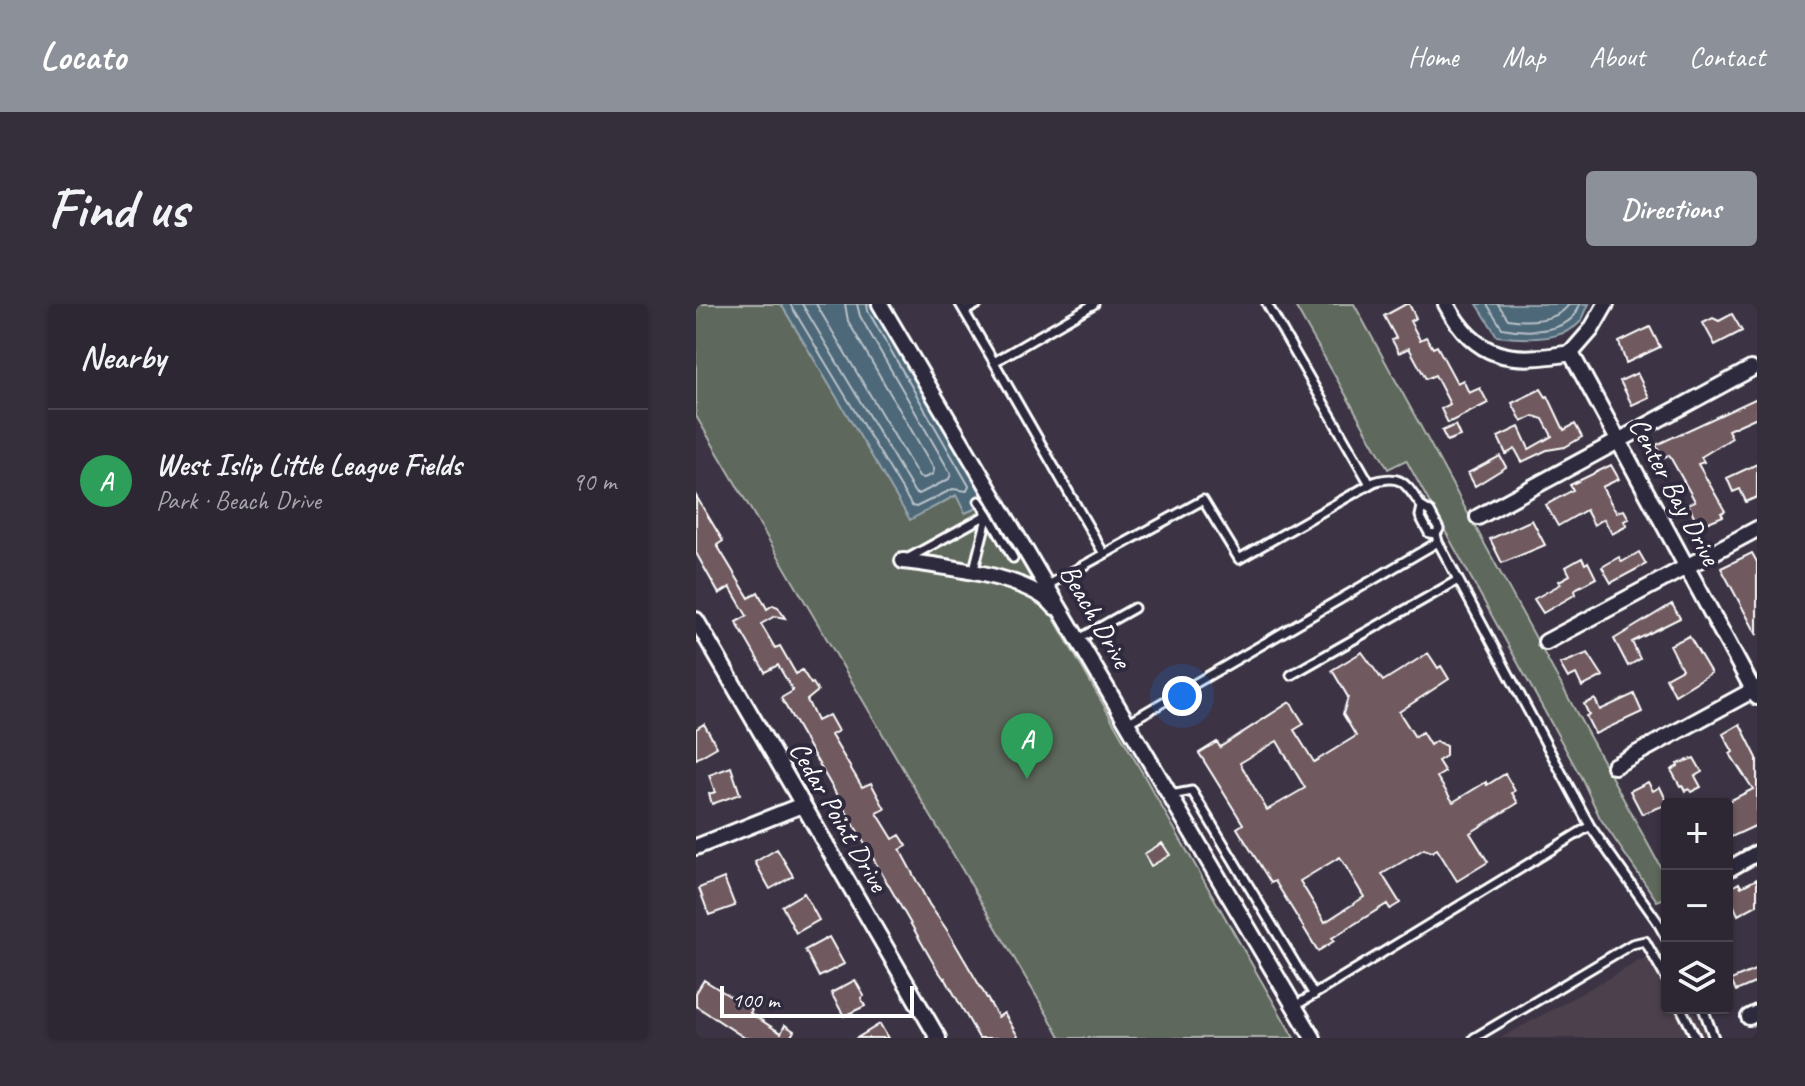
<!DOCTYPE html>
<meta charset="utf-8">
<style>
body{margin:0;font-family:Caveat,sans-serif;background:#352f3b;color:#f1f3f6}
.controls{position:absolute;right:24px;bottom:24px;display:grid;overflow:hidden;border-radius:8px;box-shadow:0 2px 6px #0004}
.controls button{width:72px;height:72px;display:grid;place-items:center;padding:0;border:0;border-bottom:2px solid #48444e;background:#2d2733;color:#f1f3f6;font:40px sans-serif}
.scale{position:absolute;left:24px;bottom:20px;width:194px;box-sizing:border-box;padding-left:8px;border:4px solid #fff;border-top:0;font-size:22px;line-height:28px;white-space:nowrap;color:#fff;-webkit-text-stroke:6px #2f2a3d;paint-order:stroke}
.you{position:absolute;left:486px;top:392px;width:28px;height:28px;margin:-20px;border:6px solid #fff;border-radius:50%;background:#1a73e8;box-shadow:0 0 0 12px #1a73e833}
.badge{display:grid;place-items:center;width:52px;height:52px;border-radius:50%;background:#8c9099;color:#fff;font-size:26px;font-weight:700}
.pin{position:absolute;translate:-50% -66px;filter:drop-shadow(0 2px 4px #0008)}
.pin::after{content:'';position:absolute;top:42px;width:28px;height:24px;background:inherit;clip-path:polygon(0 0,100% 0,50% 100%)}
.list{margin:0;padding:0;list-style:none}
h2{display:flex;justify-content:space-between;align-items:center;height:104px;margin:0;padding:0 32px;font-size:34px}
h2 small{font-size:26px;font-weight:400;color:#a7a5ac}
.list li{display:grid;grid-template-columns:52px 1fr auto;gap:24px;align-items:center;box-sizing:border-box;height:144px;padding:0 32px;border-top:2px solid #48444e}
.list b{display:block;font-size:30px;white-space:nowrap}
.list p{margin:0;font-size:26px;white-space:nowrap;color:#a7a5ac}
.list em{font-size:26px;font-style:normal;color:#a7a5ac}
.icon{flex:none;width:44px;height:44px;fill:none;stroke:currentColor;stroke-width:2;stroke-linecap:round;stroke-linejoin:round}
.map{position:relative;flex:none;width:1061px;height:734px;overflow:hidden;border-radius:8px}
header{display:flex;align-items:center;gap:48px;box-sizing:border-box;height:112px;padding:0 40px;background:#8c9099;color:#fff}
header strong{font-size:38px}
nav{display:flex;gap:44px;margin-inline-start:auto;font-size:28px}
.intro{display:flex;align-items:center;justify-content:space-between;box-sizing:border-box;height:192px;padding:0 48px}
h1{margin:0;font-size:56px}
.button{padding:20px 36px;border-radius:8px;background:#8c9099;color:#fff;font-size:28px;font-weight:700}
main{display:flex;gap:48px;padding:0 48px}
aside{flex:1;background:#2d2733;border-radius:8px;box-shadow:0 2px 6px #0004}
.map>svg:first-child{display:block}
.built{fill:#4c3f4c}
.green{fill:#5e685c;stroke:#aeb4ae;stroke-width:2}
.water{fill:#4e6778;stroke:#95a4ae;stroke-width:2}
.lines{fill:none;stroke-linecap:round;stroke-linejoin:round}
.shore{stroke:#b8c2c9;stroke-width:2}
.building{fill:#705a5f;stroke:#fff;stroke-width:2;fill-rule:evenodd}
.service-casing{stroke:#fff;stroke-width:13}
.minor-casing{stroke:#fff;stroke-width:20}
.service{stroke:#2f2a3d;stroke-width:7}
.minor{stroke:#2f2a3d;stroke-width:14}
.labels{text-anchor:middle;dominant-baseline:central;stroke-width:8;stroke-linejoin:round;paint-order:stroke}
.street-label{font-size:28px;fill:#fff;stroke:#2f2a3d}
</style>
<header>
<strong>Locato</strong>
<nav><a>Home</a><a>Map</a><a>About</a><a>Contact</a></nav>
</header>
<div class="intro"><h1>Find us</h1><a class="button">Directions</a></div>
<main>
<aside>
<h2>Nearby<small></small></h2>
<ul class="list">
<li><span class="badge" style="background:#2e9e5b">A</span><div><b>West Islip Little League Fields</b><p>Park · Beach Drive</p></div><em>90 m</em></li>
</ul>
</aside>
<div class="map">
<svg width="1061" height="734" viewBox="0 0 1061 734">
<rect width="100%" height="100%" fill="#3c3444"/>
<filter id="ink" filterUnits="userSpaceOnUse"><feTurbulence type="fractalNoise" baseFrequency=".0125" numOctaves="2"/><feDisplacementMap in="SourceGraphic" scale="16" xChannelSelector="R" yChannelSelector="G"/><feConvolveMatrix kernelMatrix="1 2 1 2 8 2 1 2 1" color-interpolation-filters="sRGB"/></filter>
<g filter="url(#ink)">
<path class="built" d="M963,646L971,660V704H996L1013,734H805Z"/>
<path class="green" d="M0,0H85L214,215L261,191L269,209L292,199L598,734H365L0,112Z
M598,0H658L971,575V593L961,597L904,514L886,475L710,156L692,165Z"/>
<path class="water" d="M85,0H177L292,199L269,209L260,191L214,216Z
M781,0H893C890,5 888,14 884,18C866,38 824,35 801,32Z"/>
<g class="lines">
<path class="shore" d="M94,0L216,202L220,203L257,185L271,187L273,182L172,7L171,0
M106,0L219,189L223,190L253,175L255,170L164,12L161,0
M120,0L223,173L228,174L237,170L238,165L152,17L149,0
M791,0L806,24C826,28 862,30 878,12C881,9 882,4 884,0
M802,0L812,15C830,18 862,18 873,0"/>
</g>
<path class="building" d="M710,0H713L720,14L714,17L724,36L730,33L737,44L741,42L761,79L767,76L773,89L784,84L792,99L752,119L745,105L754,100L739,71L730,75L713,44L703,49L696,36L700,34L688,12Z
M1036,10L1046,27L1019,41L1007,19L1017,14L1023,17Z
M954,23L964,43L930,59L923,38Z
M941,69L953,93L936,101L924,77Z
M845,85L850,93L852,92L868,126L879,120L886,133L869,143L851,146L826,158L819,145L810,150L802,133L823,123L833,145L856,132L847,115L838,112L826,118L816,99Z
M1061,94V113L1032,126L1036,134L1005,153L1008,158L1002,160L1029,207L1025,209L1027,212L1003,222L992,200L999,197L973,151L966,154L960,141Z
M759,121L764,132L751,137L746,127Z
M804,152L810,163L779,182L772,169Z
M1061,160V193L1050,198L1044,185L1037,188L1031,174Z
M915,161L923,175L906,183L920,208L928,206L933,215L928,217L931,222L916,230L908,215L898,221L890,206L862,222L850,201L877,186L874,181Z
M0,192L27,237L21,241L53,294L62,288L71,305L77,301L82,303L89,314L79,312L65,320L79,344L84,342L100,370L106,366L115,380L117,379L122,387L111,396L121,417L133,411L142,427L135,431L166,483L175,479L189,505L181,509L197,535L204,531L211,542L204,546L233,600L251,626L302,713L308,709L323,734H283L249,674L248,675L239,662L85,394L97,387L82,361L69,368L40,318L51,312L34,283L23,290L0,249Z
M836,216L849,241L806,259L794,235Z
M943,248L950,260L915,279L906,263L923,253L926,258Z
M1056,249L1061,258V331L1025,264Z
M886,254L889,260L892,258L900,274L881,284L879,287L880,290L847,309L838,295L865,280L863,277L874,271L870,263Z
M976,300L984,314L936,338L944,355L932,362L918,335Z
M993,332L1015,369L979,391L970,374L986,365L974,341Z
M666,348L687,377L732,349L742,364L745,362L753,375L703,408L719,433L726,428L734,441L740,437L750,442V452L742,457L749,468L741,473L757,498L790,478L791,481L809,470L819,487L816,489L822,499L774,529L792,558L761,577L741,545L736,548L728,545L686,570L704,599L694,605L691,600L636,634L638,637L622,647L579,577L575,579L541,524L547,520L503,449L521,438L524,443L594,398L608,420L598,426L618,458L660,432L647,410L652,393L636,366ZM581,437L609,484L571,506L544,459ZM644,553L668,593L629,618L604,577Z
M892,349L907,372L886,383L880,370L872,374L864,360Z
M938,390L946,408L899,430L890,412L893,411L888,400L899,395L904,406Z
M8,420L21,443L0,455V425Z
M1044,420L1061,454V521L1031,535V498L1057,485L1034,450L1037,448L1027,430Z
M998,454L1006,468L999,472L1005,483L995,488L993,485L989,487L986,481L984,482L975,466L982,462L981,460Z
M35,463L44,490L16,500L13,490L19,488L13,471Z
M952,478L957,487L964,483L972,500L946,510L934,487Z
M466,539L474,551L455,562L448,550Z
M81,545L97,572L74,585L59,558Z
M28,574L39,602L13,611L3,584Z
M1061,575V601L1042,611L1031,586L1043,579L1045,583Z
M108,589L123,616L100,629L86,602Z
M133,633L148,660L123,673L109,646Z
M1061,665V678L1040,687L1035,676Z
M8,676L56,706L54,709L85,729L89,721L98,727L94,734H49L0,702V689Z
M159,676L168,692L165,694L169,702L148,712L135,689Z
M184,720L192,734H161Z"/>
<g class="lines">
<g class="service-casing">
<path id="service" d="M264,0L298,58
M398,0L298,58L408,250
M571,0L674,180
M269,7L282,0
M740,230L733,229L724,212L726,203L734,208L743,225L740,230L742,238
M209,256L292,210L317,254
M277,269L292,210L283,197
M352,281L507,196L543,255L678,178C707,169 710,181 726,203
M383,335L438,304
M595,371L762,276
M433,418L742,238L894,522L961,617L971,635
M475,491L496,487L618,691
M599,702L894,522
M985,704L1000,734
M1007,704L1018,734
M778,734L936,640L949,637L971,676"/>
</g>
<g class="minor-casing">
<path id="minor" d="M184,0L617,734
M750,0C780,57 816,59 875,49
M875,49L1061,393
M875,49L895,26L910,0
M782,213L1055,65
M207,257C246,262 334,272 359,303
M0,316L242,734
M850,338L1061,225
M918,462L1061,384
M0,543L106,501
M1031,566L1061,549
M1053,713L1061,709"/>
</g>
<use href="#service" class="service"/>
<use href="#minor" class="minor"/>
</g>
</g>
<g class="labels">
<g class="street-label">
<text transform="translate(979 187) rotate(62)">Center Bay Drive</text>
<text transform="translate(400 312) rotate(60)">Beach Drive</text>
<text transform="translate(143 512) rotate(60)">Cedar Point Drive</text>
</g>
</g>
</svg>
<div class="controls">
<button>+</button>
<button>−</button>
<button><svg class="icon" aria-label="layers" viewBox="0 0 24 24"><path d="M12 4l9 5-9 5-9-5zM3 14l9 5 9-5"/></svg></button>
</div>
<div class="scale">100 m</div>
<div class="you"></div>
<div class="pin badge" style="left:331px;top:475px;background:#2e9e5b">A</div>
</div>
</main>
